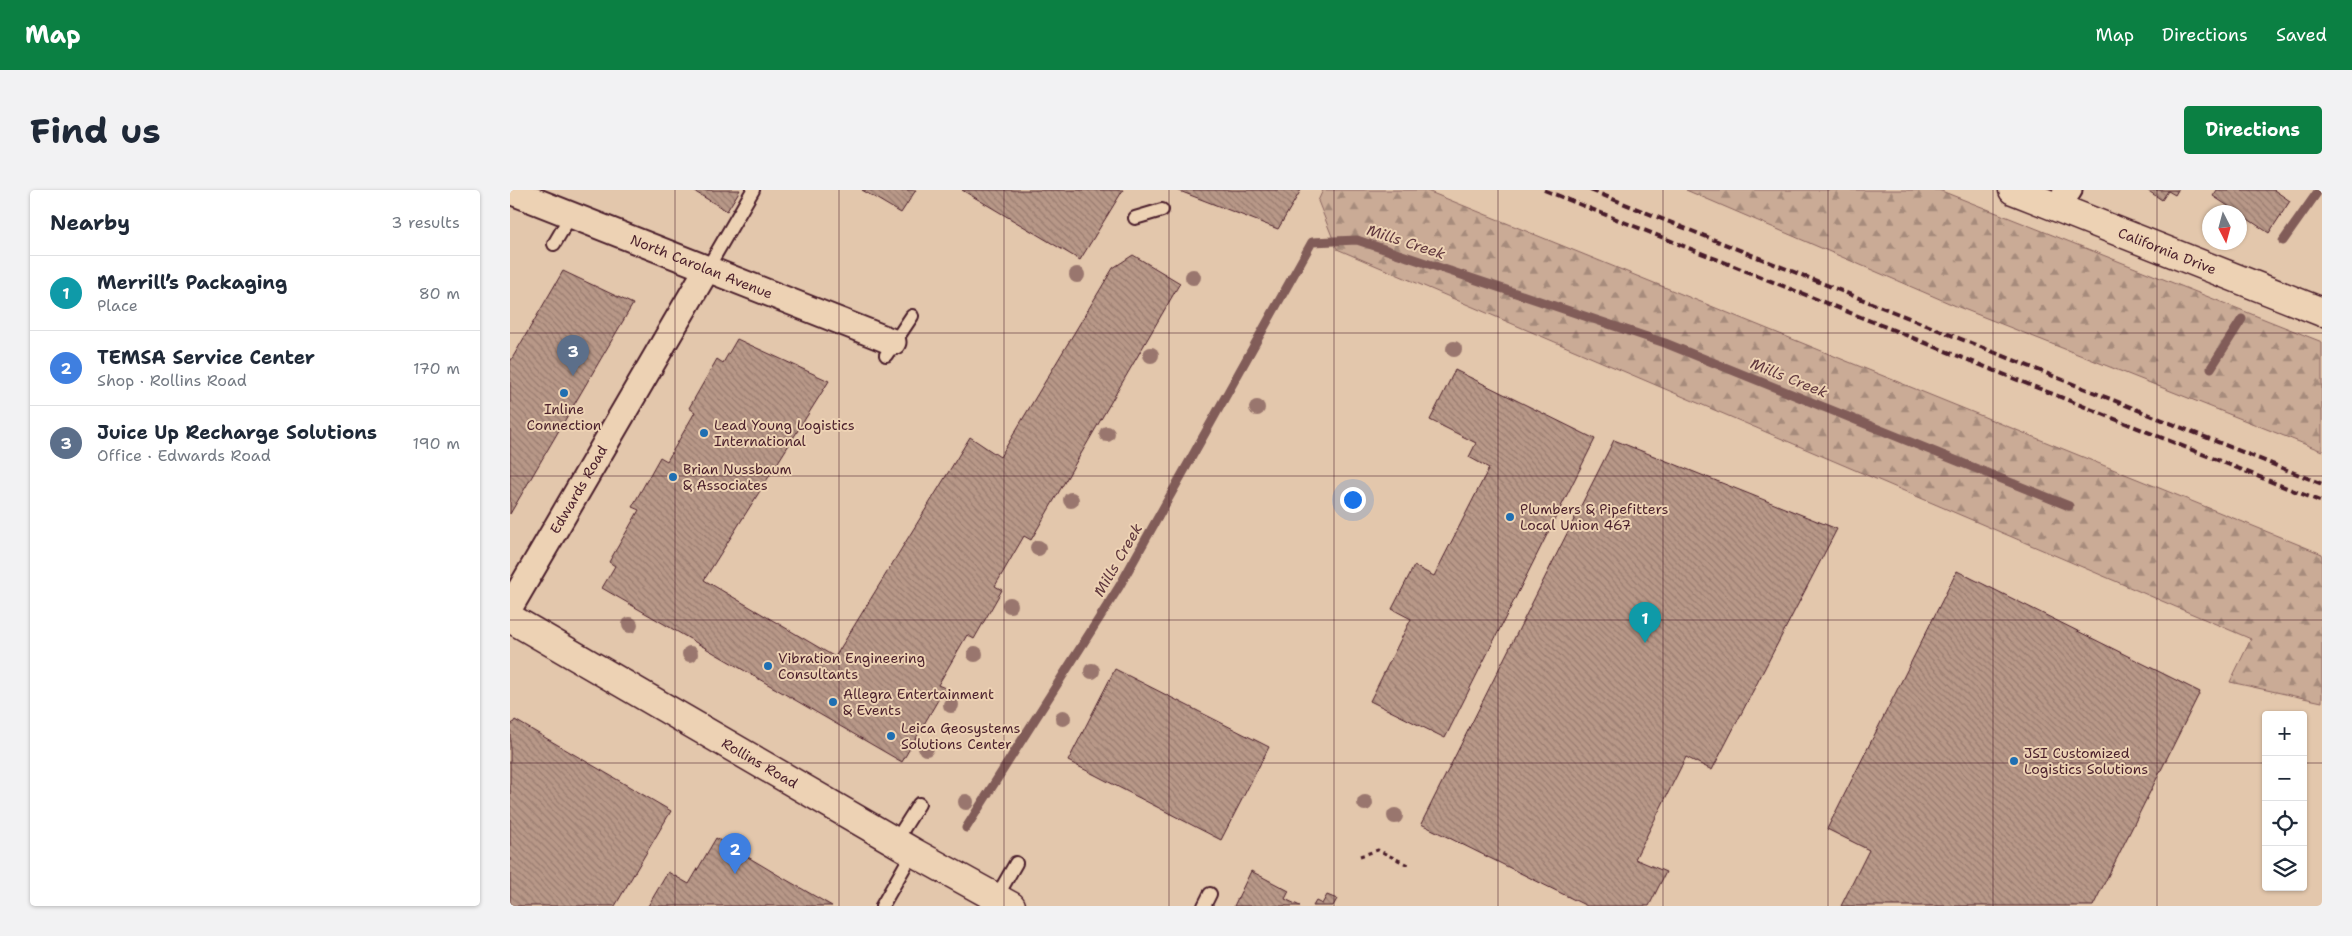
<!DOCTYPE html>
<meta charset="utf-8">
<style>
body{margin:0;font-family:"Shantell Sans",sans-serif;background:#f2f2f3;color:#1f2937}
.controls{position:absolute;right:15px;bottom:15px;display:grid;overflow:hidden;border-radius:5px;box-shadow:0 1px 4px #0004}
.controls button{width:45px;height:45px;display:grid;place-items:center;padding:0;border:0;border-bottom:1px solid #e0e1e3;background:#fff;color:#1f2937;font:25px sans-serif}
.compass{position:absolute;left:1692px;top:15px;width:45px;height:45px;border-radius:50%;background:#fff;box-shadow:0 1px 4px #0004;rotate:174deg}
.you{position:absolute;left:842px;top:309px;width:18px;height:18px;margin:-12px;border:4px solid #fff;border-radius:50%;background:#1a73e8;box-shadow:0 0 0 8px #1a73e833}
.badge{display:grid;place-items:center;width:32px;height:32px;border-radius:50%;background:#0b8043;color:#fff;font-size:16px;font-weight:700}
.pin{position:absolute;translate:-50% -41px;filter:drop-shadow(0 1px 2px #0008)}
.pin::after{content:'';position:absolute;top:26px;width:18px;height:15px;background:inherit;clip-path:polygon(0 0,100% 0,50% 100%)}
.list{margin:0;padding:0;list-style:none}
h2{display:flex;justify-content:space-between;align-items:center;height:65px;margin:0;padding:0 20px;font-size:21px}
h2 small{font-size:16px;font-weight:400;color:#747a83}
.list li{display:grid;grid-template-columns:32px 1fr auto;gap:15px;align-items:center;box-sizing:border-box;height:75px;padding:0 20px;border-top:1px solid #e0e1e3}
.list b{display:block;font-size:19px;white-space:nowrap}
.list p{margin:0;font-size:16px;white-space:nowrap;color:#747a83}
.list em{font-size:16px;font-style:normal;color:#747a83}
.icon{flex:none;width:28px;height:28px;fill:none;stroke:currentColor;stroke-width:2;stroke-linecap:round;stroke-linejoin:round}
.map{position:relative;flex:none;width:1812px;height:716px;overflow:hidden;border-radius:5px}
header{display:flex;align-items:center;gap:30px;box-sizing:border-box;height:70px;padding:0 25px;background:#0b8043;color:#fff}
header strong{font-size:24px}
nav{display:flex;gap:28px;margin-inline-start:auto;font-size:18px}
.intro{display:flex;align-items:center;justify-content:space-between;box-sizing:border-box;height:120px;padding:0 30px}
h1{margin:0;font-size:35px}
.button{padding:12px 22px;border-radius:5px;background:#0b8043;color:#fff;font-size:18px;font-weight:700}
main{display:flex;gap:30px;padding:0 30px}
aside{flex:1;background:#fff;border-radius:5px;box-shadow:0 1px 4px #0004}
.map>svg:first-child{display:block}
.forest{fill:url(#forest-firs);stroke:#8a6560}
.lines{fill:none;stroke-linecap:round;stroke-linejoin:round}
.stream{stroke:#815c59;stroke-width:9}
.building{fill:url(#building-back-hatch);stroke:#4a1f2b}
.service-casing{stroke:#4a1f2b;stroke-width:16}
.minor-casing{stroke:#4a1f2b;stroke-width:29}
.tertiary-casing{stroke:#4a1f2b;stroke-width:31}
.secondary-casing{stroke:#4a1f2b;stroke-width:31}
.path{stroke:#4a1f2b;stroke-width:3;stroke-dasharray:4 4;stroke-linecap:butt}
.service{stroke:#edd2b4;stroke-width:12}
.minor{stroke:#edd2b4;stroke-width:25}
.tertiary{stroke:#edd2b4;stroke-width:28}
.secondary{stroke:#edd2b4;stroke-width:28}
.rail{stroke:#4a1f2b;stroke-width:4;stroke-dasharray:8 4;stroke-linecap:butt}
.tree{fill:#99766e}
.grid{fill:none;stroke:#4a1f2b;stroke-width:1;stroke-opacity:0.55}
.poi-dot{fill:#1f6fb2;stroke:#edd2b4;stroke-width:2}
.labels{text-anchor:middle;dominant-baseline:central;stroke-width:4;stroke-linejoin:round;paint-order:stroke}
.street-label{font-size:14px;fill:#4a1f2b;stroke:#edd2b4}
.poi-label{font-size:14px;fill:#4a1f2b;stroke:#edd2b4;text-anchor:start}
.water-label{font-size:15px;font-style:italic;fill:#61383e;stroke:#edd2b4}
</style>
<header>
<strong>Map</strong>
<nav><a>Map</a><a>Directions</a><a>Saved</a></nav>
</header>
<div class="intro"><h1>Find us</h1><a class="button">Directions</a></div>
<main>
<aside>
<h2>Nearby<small>3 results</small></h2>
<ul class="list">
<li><span class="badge" style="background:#0f9aa8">1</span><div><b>Merrill’s Packaging</b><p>Place</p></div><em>80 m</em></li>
<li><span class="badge" style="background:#3f7fe0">2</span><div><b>TEMSA Service Center</b><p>Shop · Rollins Road</p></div><em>170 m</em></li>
<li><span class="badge" style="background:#5c6f8a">3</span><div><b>Juice Up Recharge Solutions</b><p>Office · Edwards Road</p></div><em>190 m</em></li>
</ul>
</aside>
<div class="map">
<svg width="1812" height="716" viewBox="0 0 1812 716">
<defs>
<pattern id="forest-firs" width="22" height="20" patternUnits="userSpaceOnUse" patternTransform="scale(1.25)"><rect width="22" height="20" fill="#caab96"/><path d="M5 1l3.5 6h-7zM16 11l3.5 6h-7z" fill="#a68b7b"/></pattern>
<pattern id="building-back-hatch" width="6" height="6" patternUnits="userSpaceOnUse" patternTransform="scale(1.25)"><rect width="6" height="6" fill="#b89888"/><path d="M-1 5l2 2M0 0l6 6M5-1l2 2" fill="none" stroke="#987b6f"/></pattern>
</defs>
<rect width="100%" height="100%" fill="#e3c7ac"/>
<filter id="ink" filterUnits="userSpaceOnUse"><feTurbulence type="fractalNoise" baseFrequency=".02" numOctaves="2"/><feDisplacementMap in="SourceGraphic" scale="10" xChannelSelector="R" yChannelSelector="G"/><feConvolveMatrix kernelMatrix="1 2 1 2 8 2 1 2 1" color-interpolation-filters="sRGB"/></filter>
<g filter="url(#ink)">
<path class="forest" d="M813,0H915L1812,364V512L1720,492L1741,449L827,59L808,11Z
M1176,0H1429L1812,152V261L1446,116Z"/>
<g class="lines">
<path class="stream" d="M1773,51L1809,0
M1701,178L1732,129
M456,638L609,397L802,52L847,50L1155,153L1559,316"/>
</g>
<path class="building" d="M182,0H230L217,21Z
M352,0H406L391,23Z
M452,0H613L570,70Z
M667,0H791L768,39Z
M1637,0H1668L1665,5L1658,1L1652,10Z
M1707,0H1764L1780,11L1759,43L1703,6Z
M623,65L670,93L521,350L514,346L485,396L492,400L464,449L457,445L428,495L435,498L392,572L92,398L105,376L99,372L129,320L122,317L150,267L157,271L185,222L179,218L207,169L213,173L227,149L319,191L194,390L325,467L460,247L490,267L603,78Z
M53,81L123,114L0,324V172Z
M945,180L1085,249L935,548L860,511L901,429L882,419L904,376L924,386L979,278L959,267L966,253L920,230Z
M1104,250L1327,339L1202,580L1176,567L1125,669L1156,682L1139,716H1077L911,634Z
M1447,381L1690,502L1583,716H1331L1359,660L1317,639Z
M605,479L759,557L711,650L558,571Z
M5,530L161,621L105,716H0V537Z
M206,648L268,685L322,716H138L158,682L179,694Z
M741,681L779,701L775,709L790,716H724Z
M817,705L827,709L823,716H803L806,711L812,714Z"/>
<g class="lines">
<g class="service-casing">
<path id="service" d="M625,28L652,20
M44,54L61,25
M197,79L243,0
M376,165L402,126
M385,652L409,614
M486,708L506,673
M372,716L403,662
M694,716L700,704"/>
</g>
<g class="minor-casing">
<g id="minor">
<path id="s1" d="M0,1L383,152"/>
<path d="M1546,17L1559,0"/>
<path id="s2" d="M0,417L197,79"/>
</g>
</g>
<g class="tertiary-casing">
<g id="tertiary">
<path id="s3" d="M1503,0L1812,122"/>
</g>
</g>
<g class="secondary-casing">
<g id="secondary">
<path id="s4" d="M0,428L403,662L501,716"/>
</g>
</g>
<path class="path" d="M850,666L868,660L898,675"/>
<use href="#service" class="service"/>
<use href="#minor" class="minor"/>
<use href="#tertiary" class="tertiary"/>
<use href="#secondary" class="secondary"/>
<path class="rail" d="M1034,0L1812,312
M1080,0L1812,294"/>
</g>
<g class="tree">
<circle cx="567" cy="85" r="8"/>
<circle cx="683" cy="87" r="8"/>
<circle cx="944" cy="159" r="8"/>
<circle cx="641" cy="165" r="8"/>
<circle cx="747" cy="218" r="8"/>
<circle cx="597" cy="244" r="8"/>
<circle cx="561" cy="310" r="8"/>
<circle cx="528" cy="358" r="8"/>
<circle cx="500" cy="415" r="8"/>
<circle cx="120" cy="435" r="8"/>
<circle cx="180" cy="464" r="8"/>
<circle cx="465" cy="464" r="8"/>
<circle cx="582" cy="481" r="8"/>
<circle cx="441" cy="515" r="8"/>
<circle cx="553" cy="528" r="8"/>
<circle cx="416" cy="558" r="8"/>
<circle cx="456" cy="612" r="8"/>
<circle cx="855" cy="613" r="8"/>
<circle cx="885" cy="626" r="8"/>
</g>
</g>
<path class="grid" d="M165,0V716M329,0V716M494,0V716M659,0V716M824,0V716M988,0V716M1153,0V716M1318,0V716M1483,0V716M1647,0V716M0,143H1812M0,286H1812M0,430H1812M0,573H1756M1793,573H1812"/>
<g class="poi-dot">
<circle cx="54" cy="203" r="5"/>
<circle cx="194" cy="243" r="5"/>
<circle cx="163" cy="287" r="5"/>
<circle cx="1000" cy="327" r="5"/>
<circle cx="258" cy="476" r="5"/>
<circle cx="323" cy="512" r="5"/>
<circle cx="381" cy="546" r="5"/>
<circle cx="1504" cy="571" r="5"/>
</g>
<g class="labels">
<g class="street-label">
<text stroke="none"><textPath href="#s3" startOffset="166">California Drive</textPath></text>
<text stroke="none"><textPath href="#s1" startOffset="206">North Carolan Avenue</textPath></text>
<text stroke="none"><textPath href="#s2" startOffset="136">Edwards Road</textPath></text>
<text stroke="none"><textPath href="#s4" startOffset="289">Rollins Road</textPath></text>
</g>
<g class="poi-label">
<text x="54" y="219" text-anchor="middle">Inline<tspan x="54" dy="16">Connection</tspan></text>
<text x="204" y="235">Lead Young Logistics<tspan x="204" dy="16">International</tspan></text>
<text x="173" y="279">Brian Nussbaum<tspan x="173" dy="16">&amp; Associates</tspan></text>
<text x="1010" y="319">Plumbers &amp; Pipefitters<tspan x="1010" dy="16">Local Union 467</tspan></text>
<text x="268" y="468">Vibration Engineering<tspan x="268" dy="16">Consultants</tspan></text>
<text x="333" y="504">Allegra Entertainment<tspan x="333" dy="16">&amp; Events</tspan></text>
<text x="391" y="538">Leica Geosystems<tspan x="391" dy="16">Solutions Center</tspan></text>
<text x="1514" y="563">JSI Customized<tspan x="1514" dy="16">Logistics Solutions</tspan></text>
</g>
<g class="water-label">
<text transform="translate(896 52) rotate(18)">Mills Creek</text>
<text transform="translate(1279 188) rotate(22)">Mills Creek</text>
<text transform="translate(608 370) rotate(-60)">Mills Creek</text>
</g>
</g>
</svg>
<div class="controls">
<button>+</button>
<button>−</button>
<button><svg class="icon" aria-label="locate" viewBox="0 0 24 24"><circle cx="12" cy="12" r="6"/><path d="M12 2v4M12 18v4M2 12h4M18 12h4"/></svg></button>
<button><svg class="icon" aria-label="layers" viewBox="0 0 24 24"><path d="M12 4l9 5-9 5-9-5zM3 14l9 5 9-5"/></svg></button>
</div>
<svg class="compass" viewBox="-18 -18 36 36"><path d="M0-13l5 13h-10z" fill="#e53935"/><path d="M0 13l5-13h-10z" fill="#747a83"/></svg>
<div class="you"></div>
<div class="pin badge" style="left:1135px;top:453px;background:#0f9aa8">1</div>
<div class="pin badge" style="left:225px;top:684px;background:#3f7fe0">2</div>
<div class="pin badge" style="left:63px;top:186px;background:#5c6f8a">3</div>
</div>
</main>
